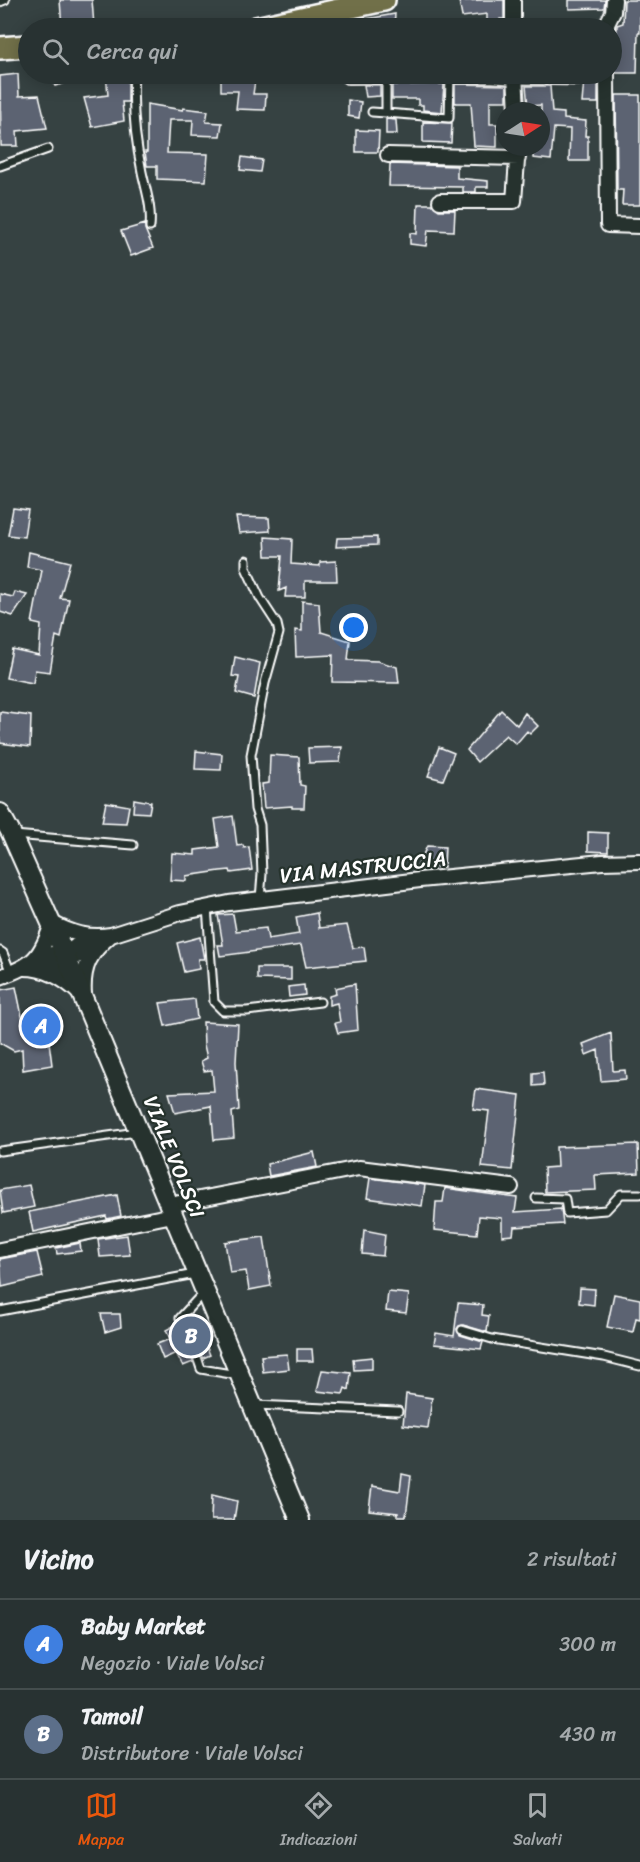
<!DOCTYPE html>
<html lang="it">
<meta charset="utf-8">
<style>
body{margin:0;font-family:Sriracha,sans-serif;background:#343e3e;color:#f1f3f6}
.compass{position:absolute;left:496px;top:102px;width:54px;height:54px;border-radius:50%;background:#283232;box-shadow:0 3px 15px #0003;rotate:78deg}
.you{position:absolute;left:354px;top:628px;width:21px;height:21px;margin:-15px;border:4px solid #fff;border-radius:50%;background:#1a73e8;box-shadow:0 0 0 9px #1a73e833}
.badge{display:grid;place-items:center;width:39px;height:39px;border-radius:50%;background:#ea580c;color:#fff;font-size:20px;font-weight:700}
.pin{position:absolute;translate:-50% -50%;border:3px solid #fff;box-shadow:0 2px 6px #0006}
.list{margin:0;padding:0;list-style:none}
h2{display:flex;justify-content:space-between;align-items:center;height:78px;margin:0;padding:0 24px;font-size:26px}
h2 small{font-size:20px;font-weight:400;color:#a5aaac}
.list li{display:grid;grid-template-columns:39px 1fr auto;gap:18px;align-items:center;box-sizing:border-box;height:90px;padding:0 24px;border-top:2px solid #444d4d}
.list b{display:block;font-size:22px;white-space:nowrap}
.list p{margin:0;font-size:20px;white-space:nowrap;color:#a5aaac}
.list em{font-size:20px;font-style:normal;color:#a5aaac}
.icon{flex:none;width:33px;height:33px;fill:none;stroke:currentColor;stroke-width:2;stroke-linecap:round;stroke-linejoin:round}
.map{position:relative;flex:none;width:640px;height:1520px;overflow:hidden}
.search{position:absolute;background:#283232;box-shadow:0 3px 15px #0003;left:18px;right:18px;top:18px;height:66px;display:flex;align-items:center;gap:15px;box-sizing:border-box;padding:0 21px;border-radius:33px;color:#a5aaac;font-size:22px}
.sheet{height:258px;background:#283232}
nav{display:flex;justify-content:space-around;align-items:center;box-sizing:border-box;height:84px;border-top:2px solid #444d4d;background:#283232;font-size:16px;color:#a5aaac}
nav a{display:grid;justify-items:center;gap:3px}
nav .on{color:#ea580c}
.map>svg:first-child{display:block}
.building{fill:#5b6472;stroke:#fff;stroke-width:1.5}
.lines{fill:none;stroke-linecap:round;stroke-linejoin:round}
.service-casing{stroke:#fff;stroke-width:11}
.minor-casing{stroke:#fff;stroke-width:18}
.secondary-casing{stroke:#fff;stroke-width:22}
.primary-casing{stroke:#fff;stroke-width:26}
.service{stroke:#26332d;stroke-width:7}
.minor{stroke:#26332d;stroke-width:14}
.secondary{stroke:#26332d;stroke-width:18}
.primary{stroke:#71704a;stroke-width:21}
.labels{text-anchor:middle;dominant-baseline:central;stroke-width:4.5;stroke-linejoin:round;paint-order:stroke}
.street-label{font-size:21px;fill:#fff;stroke:#26332d}
</style>
<div class="map">
<svg width="640" height="1520" viewBox="0 0 640 1520">
<rect width="100%" height="100%" fill="#364242"/>
<filter id="ink" filterUnits="userSpaceOnUse"><feTurbulence type="fractalNoise" baseFrequency=".0167" numOctaves="2"/><feDisplacementMap in="SourceGraphic" scale="12" xChannelSelector="R" yChannelSelector="G"/><feConvolveMatrix kernelMatrix="1 2 1 2 8 2 1 2 1" color-interpolation-filters="sRGB"/></filter>
<g filter="url(#ink)">
<path class="building" d="M60,0H92L94,26L62,28Z
M482,0H504V19H500V28H487V14L462,17L459,1Z
M569,0H605L604,8L569,9Z
M624,0H640V33H638L637,73H616L615,71L617,25L623,23Z
M395,14L394,28H339L338,24Z
M18,74L19,96L39,95L47,128L17,131L18,146H1L0,76Z
M51,74H89L90,76L55,86Z
M106,74H128V102H122L124,121L92,127L84,98L108,95Z
M221,74H256L253,94H266L265,110L236,109L238,91H221Z
M584,80H598V103H582Z
M444,84L442,112L423,110V105H418V99H392V85Z
M455,84L507,85V101H490V124H497V147L474,146L471,103H455Z
M364,85H380V96L366,97Z
M526,86H550L552,112L564,113V119L586,121L585,136H588V161H569L570,129L554,128L551,160L533,158V147H541V105L528,106Z
M616,95H640V205H622L623,190H617Z
M348,100L361,102L359,118L348,116Z
M147,104L183,110V108L208,111L206,122L222,123L220,136L192,135L193,120H169L167,153L208,154L206,181L157,179V166H147L145,152H147Z
M386,119L396,120L397,134H386Z
M423,122L452,123L451,143L423,142Z
M356,130L379,131L378,152H356Z
M242,157L262,160L260,172L240,170Z
M390,164L457,166V178L488,181V187H476V192H463V187L389,186Z
M418,204H432L439,210H455L454,231L428,230L426,246L410,244V233L417,234Z
M145,224V229L153,248L131,256L121,231Z
M13,508L28,510L24,537L8,535Z
M236,517L269,518L270,531L239,533Z
M265,537L292,539L291,564L320,566V562L336,561L337,581H305V597H285L286,588L279,591L282,556H266Z
M377,537V545L336,547L337,538Z
M29,552L70,562L60,598L69,599L61,638L56,636L50,672L35,670L33,683L6,678L12,649L39,655L41,625L32,623L42,570L27,567Z
M15,592L27,595L13,616L0,612V594L13,597Z
M302,601L319,603L321,632L350,641L348,660L378,661L397,667L399,683L332,682L333,655L296,657L295,630L302,631Z
M235,657L260,663L254,698L236,693L239,677L232,676Z
M501,710L517,725L525,713L538,726L530,734L527,731L516,744L506,735L477,762L467,750Z
M0,712L31,716L30,747L0,743Z
M342,747L340,762L309,763L308,748Z
M439,747L454,753L443,780L428,776Z
M196,751L222,754L221,770L195,769Z
M270,755L299,757L300,785L305,786L304,808H292V806L264,808L262,784L269,783Z
M134,799L151,802L149,813L133,812Z
M106,802L129,806L126,823L102,822Z
M233,816L237,846L243,845L244,848L249,847L252,870L231,873L230,870L220,871L186,876V881L170,880L172,853L195,855V850L219,847L215,819Z
M588,832L608,833V852L588,851Z
M427,846L445,847L444,867L417,868Z
M317,913L319,928L347,925L353,948L364,947L366,961L306,967L301,945L220,956L218,945H223L218,915L233,914L236,931L266,928L268,939L299,934L296,917Z
M200,937L204,959H198L199,969L184,972L177,943Z
M257,968H291V980L257,979Z
M355,984L358,1030L338,1033L335,1023L340,1022L337,1003L329,1005V996L336,994L335,988Z
M304,985L305,995L289,997L288,987Z
M16,987L23,1021L46,1019L52,1065L23,1070L22,1049L14,1051L0,1043V990Z
M195,999L197,1019L165,1026L160,1003Z
M203,1022L238,1024L236,1062L239,1110L232,1112L234,1138L214,1140L211,1106L175,1113L169,1093L214,1091L212,1070L204,1071L201,1061L207,1058L204,1045Z
M611,1033L613,1071L625,1070L626,1079L601,1081L598,1050L586,1055L583,1044Z
M543,1072L544,1085L533,1086V1073Z
M476,1089L520,1095L512,1170L482,1167L489,1111L473,1109Z
M638,1144L639,1173L595,1175L596,1190L545,1192L544,1168L557,1167L556,1147Z
M314,1152L317,1167L269,1176L267,1164Z
M370,1178L425,1185L422,1206L367,1198Z
M29,1185L34,1207L3,1213L0,1190Z
M445,1188L517,1198L515,1212L561,1209L563,1224L514,1227L513,1235L502,1236V1218L479,1216L477,1234L434,1230L436,1202H443Z
M117,1195L121,1216L107,1219L106,1216L33,1232L29,1212Z
M364,1230L385,1234L383,1256L362,1254Z
M127,1235L130,1255L100,1257L98,1239Z
M264,1237L271,1286L249,1290L246,1271L230,1273L225,1242Z
M80,1243L81,1251L57,1254L56,1248Z
M37,1252L43,1277L2,1287L0,1259Z
M580,1288L595,1289L594,1305L579,1303Z
M388,1292L409,1294L406,1313L386,1311Z
M614,1294L640,1299V1319L636,1318L633,1332L607,1327Z
M458,1303L483,1305L482,1315L489,1316L487,1332L463,1325L459,1326L457,1329L460,1335L483,1342L481,1349L434,1344L436,1333L454,1336Z
M101,1314H120L121,1327L105,1332Z
M195,1317L210,1355L203,1358L200,1355H196L193,1358V1362L183,1366L176,1353L163,1359L157,1344L170,1339L166,1330L177,1324L184,1327L187,1325V1320Z
M297,1349H312L313,1361H297Z
M287,1354L289,1369L263,1372L261,1356Z
M372,1357V1369L354,1370L353,1359Z
M322,1370L351,1373L349,1390L345,1388L343,1394L317,1391Z
M406,1394L432,1398L428,1428L403,1425Z
M402,1474L411,1476L406,1516H398V1513L369,1510L372,1486L400,1491Z
M212,1495L237,1501L234,1520H211Z"/>
<g class="lines">
<g class="service-casing">
<path id="service" d="M0,2L5,0
M134,74C132,106 135,139 142,172C146,191 152,207 150,227
M516,80L578,81
M372,112L386,113V76
M386,113L449,118L450,75
M0,166L48,149
M246,560V568L260,598L277,624L279,633L265,683L251,755L255,809L260,825L262,874L260,899
M14,835L133,845
M207,907L214,1002L223,1011H247L320,1002
M0,951L3,953L11,973
M0,1151L137,1132
M536,1198L565,1199L567,1213L606,1210L621,1194H640
M0,1311L195,1274
M182,1322L180,1318L203,1293
M462,1330L492,1339L604,1357L640,1366
M198,1360L201,1369L237,1375
M254,1405L398,1411"/>
</g>
<g class="minor-casing">
<path id="minor" d="M513,0V28
M607,28V24L613,12L614,0
M515,74L517,111
M607,74L608,225L640,226
M348,76L489,75L516,77
M388,155L518,158
M440,201H514L518,147
M34,960L52,954H66L76,946L94,937
M24,968C46,968 65,979 80,994
M41,969L56,967L67,959L93,951
M0,977C33,965 41,958 52,923C72,934 89,938 111,935L180,913L229,903L420,880L602,862L640,861
M84,995C82,966 90,953 111,935
M169,1205L359,1168L511,1187
M0,1250L173,1215"/>
</g>
<g class="secondary-casing">
<path id="secondary" d="M0,813L11,833L67,959L300,1520"/>
</g>
<g class="primary-casing">
<path id="primary" d="M256,28L384,0
M0,48L28,46"/>
</g>
<use href="#service" class="service"/>
<use href="#minor" class="minor"/>
<use href="#secondary" class="secondary"/>
<use href="#primary" class="primary"/>
</g>
</g>
<g class="labels">
<g class="street-label">
<text transform="translate(363 867) rotate(-6)">VIA MASTRUCCIA</text>
<text transform="translate(174 1157) rotate(68)">VIALE VOLSCI</text>
</g>
</g>
</svg>
<svg class="compass" viewBox="-18 -18 36 36"><path d="M0-13l5 13h-10z" fill="#e53935"/><path d="M0 13l5-13h-10z" fill="#a5aaac"/></svg>
<div class="you"></div>
<div class="pin badge" style="left:41px;top:1026px;background:#3f7fe0">A</div>
<div class="pin badge" style="left:191px;top:1336px;background:#5c6f8a">B</div>
<div class="search"><svg class="icon" aria-label="search" viewBox="0 0 24 24"><circle cx="10" cy="10" r="6"/><path d="M15 15l6 6"/></svg>Cerca qui</div>
</div>
<section class="sheet">
<h2>Vicino<small>2 risultati</small></h2>
<ul class="list">
<li><span class="badge" style="background:#3f7fe0">A</span><div><b>Baby Market</b><p>Negozio · Viale Volsci</p></div><em>300 m</em></li>
<li><span class="badge" style="background:#5c6f8a">B</span><div><b>Tamoil</b><p>Distributore · Viale Volsci</p></div><em>430 m</em></li>
</ul>
</section>
<nav>
<a class="on"><svg class="icon" aria-label="map" viewBox="0 0 24 24"><path d="M3 6l6-2 6 2 6-2v14l-6 2-6-2-6 2zM9 4v14M15 6v14"/></svg>Mappa</a>
<a><svg class="icon" aria-label="directions" viewBox="0 0 24 24"><path d="M12 3l9 9-9 9-9-9zM9 14v-3h6M13 9l2 2-2 2"/></svg>Indicazioni</a>
<a><svg class="icon" aria-label="saved" viewBox="0 0 24 24"><path d="M7 4h10v16l-5-4-5 4z"/></svg>Salvati</a>
</nav>
